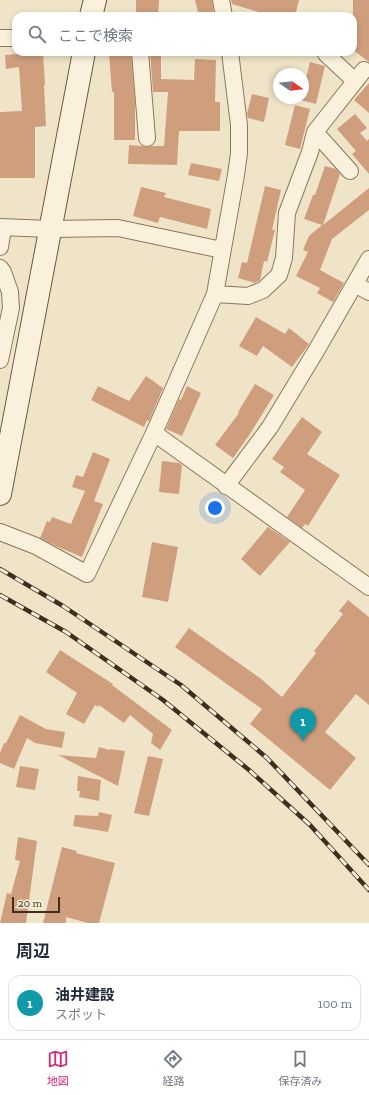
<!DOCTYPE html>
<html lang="ja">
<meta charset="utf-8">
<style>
body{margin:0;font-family:"Zilla Slab","Noto Sans JP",serif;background:#f6f6f7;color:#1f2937}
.compass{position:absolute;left:273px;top:68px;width:36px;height:36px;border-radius:50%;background:#fff;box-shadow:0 2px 6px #0003;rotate:104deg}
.scale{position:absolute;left:12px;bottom:10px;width:48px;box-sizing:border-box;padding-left:4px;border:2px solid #3d2e20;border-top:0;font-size:11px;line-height:14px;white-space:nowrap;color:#3d2e20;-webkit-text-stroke:3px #f7eed8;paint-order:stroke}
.you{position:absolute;left:215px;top:508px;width:14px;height:14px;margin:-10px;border:3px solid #fff;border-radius:50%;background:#1a73e8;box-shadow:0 0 0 6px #1a73e833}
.badge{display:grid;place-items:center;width:26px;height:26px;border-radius:50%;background:#db2777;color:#fff;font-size:13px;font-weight:700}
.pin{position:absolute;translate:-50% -33px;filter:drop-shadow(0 1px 2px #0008)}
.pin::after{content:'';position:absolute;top:21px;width:14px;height:12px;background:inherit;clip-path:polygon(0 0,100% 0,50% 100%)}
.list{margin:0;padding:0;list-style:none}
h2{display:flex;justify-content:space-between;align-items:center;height:52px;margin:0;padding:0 16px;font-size:17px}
h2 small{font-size:13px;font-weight:400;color:#747a83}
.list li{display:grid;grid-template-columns:26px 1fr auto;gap:12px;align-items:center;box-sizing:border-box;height:56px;margin:0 8px 8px;padding:0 8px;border:1px solid #e0e1e3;border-radius:12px}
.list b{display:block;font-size:15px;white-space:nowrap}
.list p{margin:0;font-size:13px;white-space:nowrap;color:#747a83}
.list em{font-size:13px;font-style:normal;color:#747a83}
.icon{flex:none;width:22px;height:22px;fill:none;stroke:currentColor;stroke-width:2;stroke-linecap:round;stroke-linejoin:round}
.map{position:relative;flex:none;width:369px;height:923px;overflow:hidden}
.search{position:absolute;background:#fff;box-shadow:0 2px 6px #0003;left:12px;right:12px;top:12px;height:44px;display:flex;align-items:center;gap:10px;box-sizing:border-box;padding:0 14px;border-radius:12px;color:#747a83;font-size:15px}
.sheet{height:116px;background:#fff}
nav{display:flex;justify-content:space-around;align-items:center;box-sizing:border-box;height:56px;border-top:1px solid #e0e1e3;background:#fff;font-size:11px;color:#747a83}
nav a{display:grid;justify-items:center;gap:2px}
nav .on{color:#db2777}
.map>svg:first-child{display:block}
.building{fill:#cf9f7d}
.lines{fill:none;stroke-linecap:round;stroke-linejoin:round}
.street-casing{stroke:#8d765c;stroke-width:18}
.secondary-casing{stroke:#6f573f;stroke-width:24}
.street{stroke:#faf1dc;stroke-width:16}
.secondary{stroke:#faf1dc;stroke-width:22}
.rail-casing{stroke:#3d2e20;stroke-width:4.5}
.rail{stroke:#f7eed8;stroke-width:3;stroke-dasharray:9;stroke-linecap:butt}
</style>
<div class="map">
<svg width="369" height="923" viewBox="0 0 369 923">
<rect width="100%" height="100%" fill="#f0e4c8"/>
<path class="building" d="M136,0H159L158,16H136Z
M195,0H212L214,16H199Z
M231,0H299L295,16H272L232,4Z
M353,0H369V62L353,50Z
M43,52L45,85H44L46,126L35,127V178H0V112L22,111L19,67L6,69L5,55Z
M116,52H131L135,102V140H114V92H112L109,53Z
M150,52H161V79L194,80L195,59L216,60L215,102H220V131H179L177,165L128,164L129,145L142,146L147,147L152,146H164L168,92H153Z
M310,62L325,66L316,104L300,100L301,98H303V90Z
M369,83V113L354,100Z
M252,94L269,98L264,122L248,118L247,114Z
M295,105L310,109L300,149L285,145Z
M355,114L367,128L360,133L367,141L369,139V174L352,154L356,151L337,129Z
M191,163L222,169L219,181L188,175Z
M325,166L336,169L340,174L323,225L369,188V210L332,239L320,270L344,283L333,302L317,293L320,288L296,276L308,252L303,250L309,236L322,225L304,219L313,195H315Z
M265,186L281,190L272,230H275L267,262L264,261L260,280L255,283L238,278L242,262L247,263Z
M141,187L166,193L164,197L211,209L207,229L160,217L158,223L133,216Z
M256,317L285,334L289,328L309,344L292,367L263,346L257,356L239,346Z
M146,376L163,388L149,421L147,420L144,427L91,400L98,386L129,401Z
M255,384L274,395L250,434L233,458L215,445L239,413L238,412Z
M187,386L201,393L182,436L166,429L179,399L181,400Z
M302,417L322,432L307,454L340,475L308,526L305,524L302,528L287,517L305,490L280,472L284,467L272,459Z
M93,452L110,459L94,501L103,504L82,557L58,547L40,538L47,521L50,522L52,517L71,524L85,491L72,487L76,475L83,477Z
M162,461L179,463L182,465L179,494L159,492Z
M268,527L290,542L260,576L241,559Z
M152,542L178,547L168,602L142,597Z
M348,600L369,617V705L356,694L325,732L356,758L330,790L250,724L262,709L175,647L189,628L260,678L282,697L316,653L314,651L343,614L339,611Z
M60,650L113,684L112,685L172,730L160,750L151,743L153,734L130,715L124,723L99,705L98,707L95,705L84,724L66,714L77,693L46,672Z
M20,715L46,729L65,732L62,748L35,743L27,738L14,769L0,763V753L4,743H6Z
M99,747L110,750V749L125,751L118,786L58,755L96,758Z
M148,756L163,759L149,816L134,813Z
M20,766L39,769L35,790L16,787Z
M78,776L101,780L99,801L79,797L80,791H77Z
M99,812L112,815L108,832L73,826L75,815L98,816Z
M18,837L37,841L26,923H0L7,893L11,894L20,861L15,860Z
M62,847L77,851L76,853L115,863L99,923H88L66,917V923H43Z"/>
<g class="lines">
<g class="street-casing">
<path id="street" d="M221,0L224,16
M0,38H16
M140,52L147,138
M326,54L355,81
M315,132L350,171
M0,227L50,229L118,228L222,250
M0,247L3,228
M0,268L3,272L10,292L11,308L0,360
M355,284L369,292
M215,294L248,296L263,290L279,275L284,258L287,213L310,152L315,132L364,70
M154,433L369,587
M226,486L270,427L316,351L369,259
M0,532L36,546L87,574L154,433L215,294L236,175L239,153V125L230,52"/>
</g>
<g class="secondary-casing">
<path id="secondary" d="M91,16L95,0
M0,494L84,52"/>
</g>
<use href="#street" class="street"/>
<use href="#secondary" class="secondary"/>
<g class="rail-casing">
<path id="rail" d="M0,569L63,606L181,685L267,758L369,865
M0,595L66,632L163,700L249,770L310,825L369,890"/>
</g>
<use href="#rail" class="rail"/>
</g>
</svg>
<svg class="compass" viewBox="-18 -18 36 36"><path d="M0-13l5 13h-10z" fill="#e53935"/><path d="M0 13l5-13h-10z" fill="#747a83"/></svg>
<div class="scale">20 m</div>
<div class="you"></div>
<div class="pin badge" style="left:303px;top:741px;background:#0f9aa8">1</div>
<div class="search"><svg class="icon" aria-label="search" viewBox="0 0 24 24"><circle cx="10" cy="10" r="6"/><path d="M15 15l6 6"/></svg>ここで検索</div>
</div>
<section class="sheet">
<h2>周辺<small></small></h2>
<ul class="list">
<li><span class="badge" style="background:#0f9aa8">1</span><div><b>油井建設</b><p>スポット</p></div><em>100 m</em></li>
</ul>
</section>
<nav>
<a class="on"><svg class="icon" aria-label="map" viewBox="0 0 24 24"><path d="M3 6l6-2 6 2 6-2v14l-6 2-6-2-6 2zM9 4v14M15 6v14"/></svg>地図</a>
<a><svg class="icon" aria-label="directions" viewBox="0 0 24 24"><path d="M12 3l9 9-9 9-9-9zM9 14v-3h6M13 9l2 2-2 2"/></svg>経路</a>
<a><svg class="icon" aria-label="saved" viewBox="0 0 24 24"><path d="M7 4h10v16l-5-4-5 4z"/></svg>保存済み</a>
</nav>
